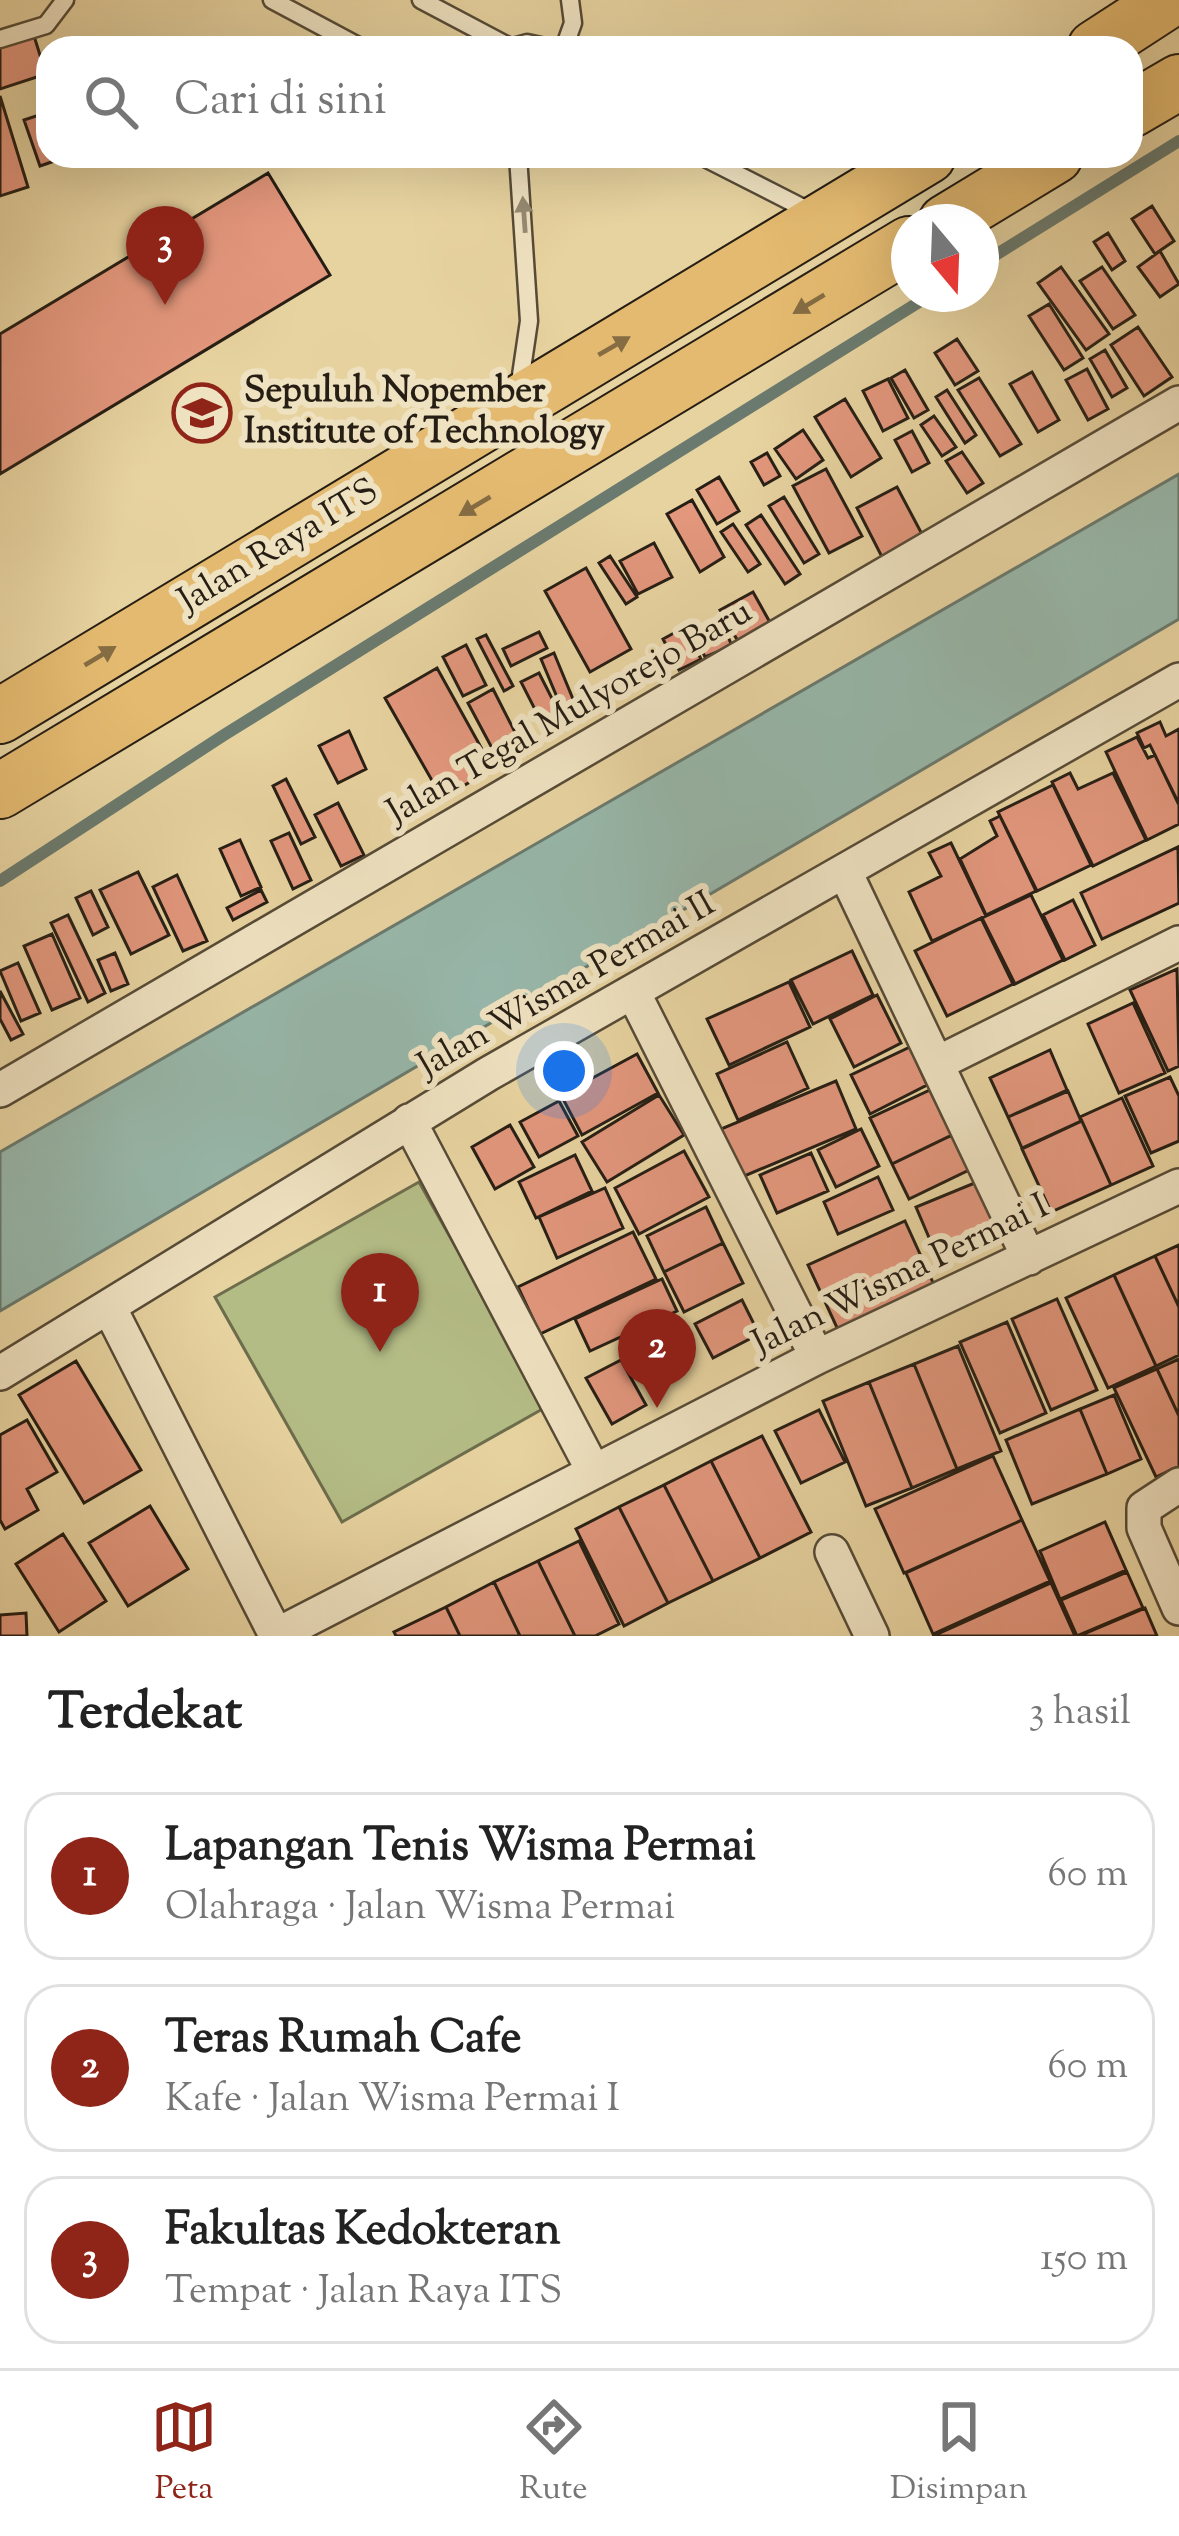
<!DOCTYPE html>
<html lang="id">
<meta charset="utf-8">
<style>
body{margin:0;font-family:"Sorts Mill Goudy",serif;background:#f2f2f2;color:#222}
.compass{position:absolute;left:891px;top:204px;width:108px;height:108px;border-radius:50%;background:#fff;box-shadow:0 12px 48px #0002;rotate:161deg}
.you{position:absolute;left:564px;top:1071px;width:42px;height:42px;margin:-30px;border:9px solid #fff;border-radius:50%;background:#1a73e8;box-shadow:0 0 0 18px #1a73e833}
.badge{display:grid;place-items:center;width:78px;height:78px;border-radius:50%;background:#8f2418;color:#fff;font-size:39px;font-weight:700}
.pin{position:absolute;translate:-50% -99px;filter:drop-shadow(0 3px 6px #0008)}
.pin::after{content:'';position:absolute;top:63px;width:42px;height:36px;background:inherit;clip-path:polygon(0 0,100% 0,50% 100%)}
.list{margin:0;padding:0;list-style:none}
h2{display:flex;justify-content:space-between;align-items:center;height:156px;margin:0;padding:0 48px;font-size:51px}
h2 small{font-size:39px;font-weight:400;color:#767676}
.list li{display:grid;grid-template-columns:78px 1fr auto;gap:36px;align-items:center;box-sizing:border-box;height:168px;margin:0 24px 24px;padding:0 24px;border:3px solid #e0e0e0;border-radius:36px}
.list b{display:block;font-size:45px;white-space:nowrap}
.list p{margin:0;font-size:39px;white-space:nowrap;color:#767676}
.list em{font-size:39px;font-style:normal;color:#767676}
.icon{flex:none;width:66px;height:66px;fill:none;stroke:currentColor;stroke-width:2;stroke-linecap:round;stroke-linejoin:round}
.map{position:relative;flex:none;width:1179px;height:1636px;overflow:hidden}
.search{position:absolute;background:#fff;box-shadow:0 12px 48px #0002;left:36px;right:36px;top:36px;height:132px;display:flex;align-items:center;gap:30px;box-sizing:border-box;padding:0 42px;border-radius:36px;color:#767676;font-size:45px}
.sheet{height:732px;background:#fff}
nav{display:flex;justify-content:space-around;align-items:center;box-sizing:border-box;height:168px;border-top:3px solid #e0e0e0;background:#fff;font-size:33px;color:#767676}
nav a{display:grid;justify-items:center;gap:6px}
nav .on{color:#8f2418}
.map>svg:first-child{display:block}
.green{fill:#b4bc85;stroke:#6d6d4c;stroke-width:3}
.water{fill:#97b7aa;stroke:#6a7a6e;stroke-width:3}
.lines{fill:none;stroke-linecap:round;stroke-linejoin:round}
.stream{stroke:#6a7a6e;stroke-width:12}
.building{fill:#e3977d;stroke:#261e14;stroke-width:3}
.lane-casing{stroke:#564b37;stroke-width:21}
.street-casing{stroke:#564b37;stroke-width:38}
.primary-casing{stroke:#261e14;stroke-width:58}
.lane{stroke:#efe2c1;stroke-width:16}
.street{stroke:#efe2c1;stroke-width:33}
.primary{stroke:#e4ba70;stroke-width:54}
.oneway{fill:#958a73}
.oneway2{fill:#856c42}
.labels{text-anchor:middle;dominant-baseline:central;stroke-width:12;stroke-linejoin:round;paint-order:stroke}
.poi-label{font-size:36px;font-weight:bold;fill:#261e14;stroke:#efe2c1;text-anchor:start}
.street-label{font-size:36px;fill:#261e14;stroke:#efe2c1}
</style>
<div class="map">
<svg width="1179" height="1636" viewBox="0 0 1179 1636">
<rect width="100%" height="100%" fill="#e7d3a0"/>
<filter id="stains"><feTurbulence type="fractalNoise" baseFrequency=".00167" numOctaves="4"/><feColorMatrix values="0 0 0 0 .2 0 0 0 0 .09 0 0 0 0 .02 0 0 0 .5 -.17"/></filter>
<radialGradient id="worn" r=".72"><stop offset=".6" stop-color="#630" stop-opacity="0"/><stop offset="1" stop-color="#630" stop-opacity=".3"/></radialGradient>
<path class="green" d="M419,1182L546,1407L342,1522L215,1297Z"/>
<path class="water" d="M1179,474V619L0,1311V1152Z"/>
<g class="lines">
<path class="stream" d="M981,264L1179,141
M0,881L224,735L932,294"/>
</g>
<path class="building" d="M34,36L46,74L0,89V47Z
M0,96L28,187L0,196Z
M48,112V156H69L40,166L24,120Z
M268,173L330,275L0,474V334Z
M1152,206L1174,241L1155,254L1132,219Z
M1108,233L1125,261L1112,270L1094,242Z
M1160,251L1179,284L1160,297L1138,267Z
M1061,267L1109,334L1086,350L1038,283Z
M1102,267L1135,315L1113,329L1080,281Z
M1049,304L1083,358L1064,370L1029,316Z
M1138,327L1172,377L1144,396L1111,345Z
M957,339L978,371L955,385L935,353Z
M1105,350L1127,388L1112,397L1090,359Z
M1087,369L1108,409L1088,420L1066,380Z
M905,370L928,410L914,418L891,378Z
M1032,372L1059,420L1038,432L1010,384Z
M979,378L1021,444L1000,456L958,390Z
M888,379L908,418L883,431L863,391Z
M947,390L976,435L965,443L936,397Z
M845,399L881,458L851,477L815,417Z
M934,416L956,447L942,456L921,425Z
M803,430L823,460L796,479L775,449Z
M912,431L929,463L912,472L895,440Z
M962,452L983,483L967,493L946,461Z
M767,453L780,476L764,485L751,462Z
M826,469L862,536L829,553L793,486Z
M719,477L739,511L717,524L697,490Z
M897,487L923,536L882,557L857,508Z
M784,497L819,554L804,563L769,506Z
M692,500L724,557L700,572L667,514Z
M761,515L800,574L785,584L746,525Z
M733,524L760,564L748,572L721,532Z
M654,543L672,577L638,594L620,561Z
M610,556L637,597L626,604L599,563Z
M586,568L631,649L590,672L545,591Z
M753,592L772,626L739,643L720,610Z
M723,625L732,646L705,657L696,637Z
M685,627L701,659L679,670L663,639Z
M539,632L547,648L511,666L503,649Z
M486,635L513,686L504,691L477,639Z
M466,645L486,685L463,696L443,657Z
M554,653L575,704L562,709L541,659Z
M437,668L493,769L442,798L385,698Z
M539,673L566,726L548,735L521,682Z
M493,689L525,752L501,765L468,703Z
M1160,722L1166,736L1179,729V804L1150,745L1144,748L1137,733Z
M349,731L366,769L338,783L319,746Z
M1137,737L1148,758L1155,755L1179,805V824L1147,840L1106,752Z
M1070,773L1078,789L1113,773L1146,840L1093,866L1052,782Z
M286,779L315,837L301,844L273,786Z
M1053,785L1091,865L1037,891L998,812Z
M338,803L364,855L341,866L315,815Z
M1000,816L1036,891L986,915L960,859L997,836L990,821Z
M289,833L311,880L293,889L271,841Z
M240,840L261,887L241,896L220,849Z
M951,843L986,916L932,941L909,892L941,876L929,853Z
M1178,847L1179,903L1102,939L1081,893Z
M138,872L169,935L131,954L100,890Z
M177,875L207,941L183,951L153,887Z
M261,890L267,902L233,920L227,908Z
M91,891L108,927L93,935L76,898Z
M1031,895L1063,960L1015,984L982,918Z
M1073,900L1095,945L1065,960L1043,915Z
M68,915L105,993L88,1002L51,923Z
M981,918L1013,984L947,1016L915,951Z
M52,934L80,998L52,1010L24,946Z
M852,951L873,995L813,1024L791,980Z
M115,953L128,984L111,991L98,960Z
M18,963L40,1013L21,1021L0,971Z
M1177,969L1179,1066L1168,1071L1130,990Z
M789,982L810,1027L729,1065L707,1019Z
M0,991L23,1034L11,1040L0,1019Z
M877,995L901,1043L854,1067L830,1019Z
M1133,1003L1165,1073L1119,1093L1088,1024Z
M787,1042L808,1088L738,1120L717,1074Z
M910,1047L927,1085L870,1114L851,1075Z
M1050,1050L1067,1090L1008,1117L990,1078Z
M637,1054L658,1093L582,1135L561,1095Z
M1170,1077L1179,1096V1141L1151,1153L1125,1096Z
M836,1081L856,1129L742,1177L721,1129Z
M930,1090L952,1135L892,1164L870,1118Z
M1068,1091L1081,1121L1022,1148L1008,1117Z
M659,1095L684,1135L607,1182L582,1142Z
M1122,1098L1153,1166L1111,1185L1080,1117Z
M559,1101L578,1136L539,1157L520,1122Z
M1082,1121L1111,1185L1051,1212L1022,1149Z
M510,1125L534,1167L495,1189L472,1147Z
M861,1129L879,1166L836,1187L818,1150Z
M952,1135L969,1170L909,1199L892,1164Z
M684,1151L709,1197L639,1234L615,1188Z
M811,1153L828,1191L777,1213L760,1175Z
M575,1155L592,1191L536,1218L519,1182Z
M878,1177L893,1210L838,1234L824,1202Z
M977,1182L1000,1235L939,1261L916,1207Z
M605,1188L623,1228L557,1258L539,1217Z
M706,1207L723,1243L664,1272L647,1236Z
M905,1221L935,1287L839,1332L808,1265Z
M633,1232L656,1279L540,1334L518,1287Z
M723,1243L743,1283L684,1312L664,1272Z
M1179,1245V1307L1155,1256Z
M1155,1256L1179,1307V1355L1156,1366L1114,1275Z
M1114,1275L1156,1366L1108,1388L1066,1298Z
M662,1279L677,1311L590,1351L575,1319Z
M1057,1299L1097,1390L1051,1410L1012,1319Z
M742,1300L759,1334L713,1358L695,1324Z
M1007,1322L1046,1413L1000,1433L960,1342Z
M958,1346L1001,1451L957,1469L914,1364Z
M1179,1359V1416L1157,1369Z
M621,1360L646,1405L612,1424L586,1378Z
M76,1361L141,1470L84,1503L19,1395Z
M914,1364L957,1469L912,1488L869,1382Z
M1157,1369L1179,1416V1466L1156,1477L1114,1388Z
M869,1382L912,1488L866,1506L823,1401Z
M1114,1395L1141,1459L1107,1474L1080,1409Z
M1080,1409L1107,1474L1032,1504L1006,1440Z
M819,1410L845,1462L801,1483L775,1431Z
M27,1420L57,1472L27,1489L38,1510L5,1529L0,1520V1435Z
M762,1436L811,1532L760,1558L711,1461Z
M993,1456L1022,1520L904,1573L875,1509Z
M711,1461L760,1558L713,1581L664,1485Z
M664,1485L713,1581L668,1603L619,1507Z
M150,1506L188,1569L128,1606L89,1543Z
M619,1507L668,1603L624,1626L576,1529Z
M1022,1520L1050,1581L933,1634L906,1573Z
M1105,1522L1126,1570L1060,1599L1040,1551Z
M63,1534L106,1601L59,1632L16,1564Z
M579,1541L619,1624L595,1636H575L538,1561Z
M538,1561L575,1636H520L494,1582Z
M1127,1572L1143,1608L1077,1636L1061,1600Z
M494,1582L520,1636H460L446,1607Z
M1051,1583L1075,1636H933Z
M446,1607L460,1636H396L394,1632Z
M1145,1608L1157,1636H1079Z
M26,1613L27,1636H0V1615Z"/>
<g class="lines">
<g class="lane-casing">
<path id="lane" d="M272,0L362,48
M421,0L510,47
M0,39L46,25L65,0
M509,48L527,43L550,48
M564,48L573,23L570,0
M518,156L529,321L519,389
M701,156L813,213"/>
</g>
<g class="street-casing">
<path id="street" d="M845,872L1029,1258
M634,994L817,1357
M938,1063L1179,943
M0,1090L1179,403
M409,1121L594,1472
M109,1307L276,1635
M0,1373L488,1074L1179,680
M1179,1485L1144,1508V1528L1179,1608
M832,1552L872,1636
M275,1636L817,1357L1179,1186"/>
</g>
<g class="primary-casing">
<path id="primary" d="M1095,48L1169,0
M1131,110L1179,82
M946,222L1055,156
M0,716L928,156
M0,791L909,244"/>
</g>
<use href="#lane" class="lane"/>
<use href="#street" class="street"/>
<use href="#primary" class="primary"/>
</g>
<defs><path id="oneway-solid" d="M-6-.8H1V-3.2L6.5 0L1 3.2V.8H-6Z" transform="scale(3)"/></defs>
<use class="oneway" href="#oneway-solid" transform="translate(524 215) rotate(-94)"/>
<g class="oneway2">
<use href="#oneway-solid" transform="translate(809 304) rotate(149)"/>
<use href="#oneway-solid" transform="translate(614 346) rotate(-30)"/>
<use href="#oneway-solid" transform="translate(475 506) rotate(149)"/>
<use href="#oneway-solid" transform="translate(100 656) rotate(-31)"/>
</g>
<defs>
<g id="university-ring" transform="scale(3)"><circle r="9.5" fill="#efe2c1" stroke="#8f2418" stroke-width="1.5"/><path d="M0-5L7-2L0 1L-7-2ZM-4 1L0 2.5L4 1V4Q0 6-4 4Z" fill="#8f2418"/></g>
</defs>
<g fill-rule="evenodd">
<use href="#university-ring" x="202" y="413"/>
</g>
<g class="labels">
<g class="poi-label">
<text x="244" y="392">Sepuluh Nopember<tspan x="244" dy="41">Institute of Technology</tspan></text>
</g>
<g class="street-label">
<text transform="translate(279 547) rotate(-31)">Jalan Raya ITS</text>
<text transform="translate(570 713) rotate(-30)">Jalan Tegal Mulyorejo Baru</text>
<text transform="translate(567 986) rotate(-30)">Jalan Wisma Permai II</text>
<text transform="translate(901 1276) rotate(-26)">Jalan Wisma Permai I</text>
</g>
</g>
<rect width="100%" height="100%" filter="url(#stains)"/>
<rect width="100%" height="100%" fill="url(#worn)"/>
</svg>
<svg class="compass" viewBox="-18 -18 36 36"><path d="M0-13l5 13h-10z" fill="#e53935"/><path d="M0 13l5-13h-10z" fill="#767676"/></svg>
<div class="you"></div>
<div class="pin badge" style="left:380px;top:1352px">1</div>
<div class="pin badge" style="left:657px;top:1408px">2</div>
<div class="pin badge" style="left:165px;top:305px">3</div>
<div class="search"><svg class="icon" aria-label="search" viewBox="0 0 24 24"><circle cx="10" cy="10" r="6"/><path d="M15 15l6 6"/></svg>Cari di sini</div>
</div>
<section class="sheet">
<h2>Terdekat<small>3 hasil</small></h2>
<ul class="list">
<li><span class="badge">1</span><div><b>Lapangan Tenis Wisma Permai</b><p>Olahraga · Jalan Wisma Permai</p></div><em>60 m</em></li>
<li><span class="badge">2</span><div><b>Teras Rumah Cafe</b><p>Kafe · Jalan Wisma Permai I</p></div><em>60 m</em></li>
<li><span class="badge">3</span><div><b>Fakultas Kedokteran</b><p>Tempat · Jalan Raya ITS</p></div><em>150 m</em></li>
</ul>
</section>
<nav>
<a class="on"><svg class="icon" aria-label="map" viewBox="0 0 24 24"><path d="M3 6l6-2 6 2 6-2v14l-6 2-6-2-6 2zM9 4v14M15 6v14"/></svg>Peta</a>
<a><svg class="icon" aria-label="directions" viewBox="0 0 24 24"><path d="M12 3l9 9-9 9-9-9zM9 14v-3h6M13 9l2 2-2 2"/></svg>Rute</a>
<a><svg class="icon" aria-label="saved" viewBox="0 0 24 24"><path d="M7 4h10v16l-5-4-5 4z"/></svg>Disimpan</a>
</nav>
